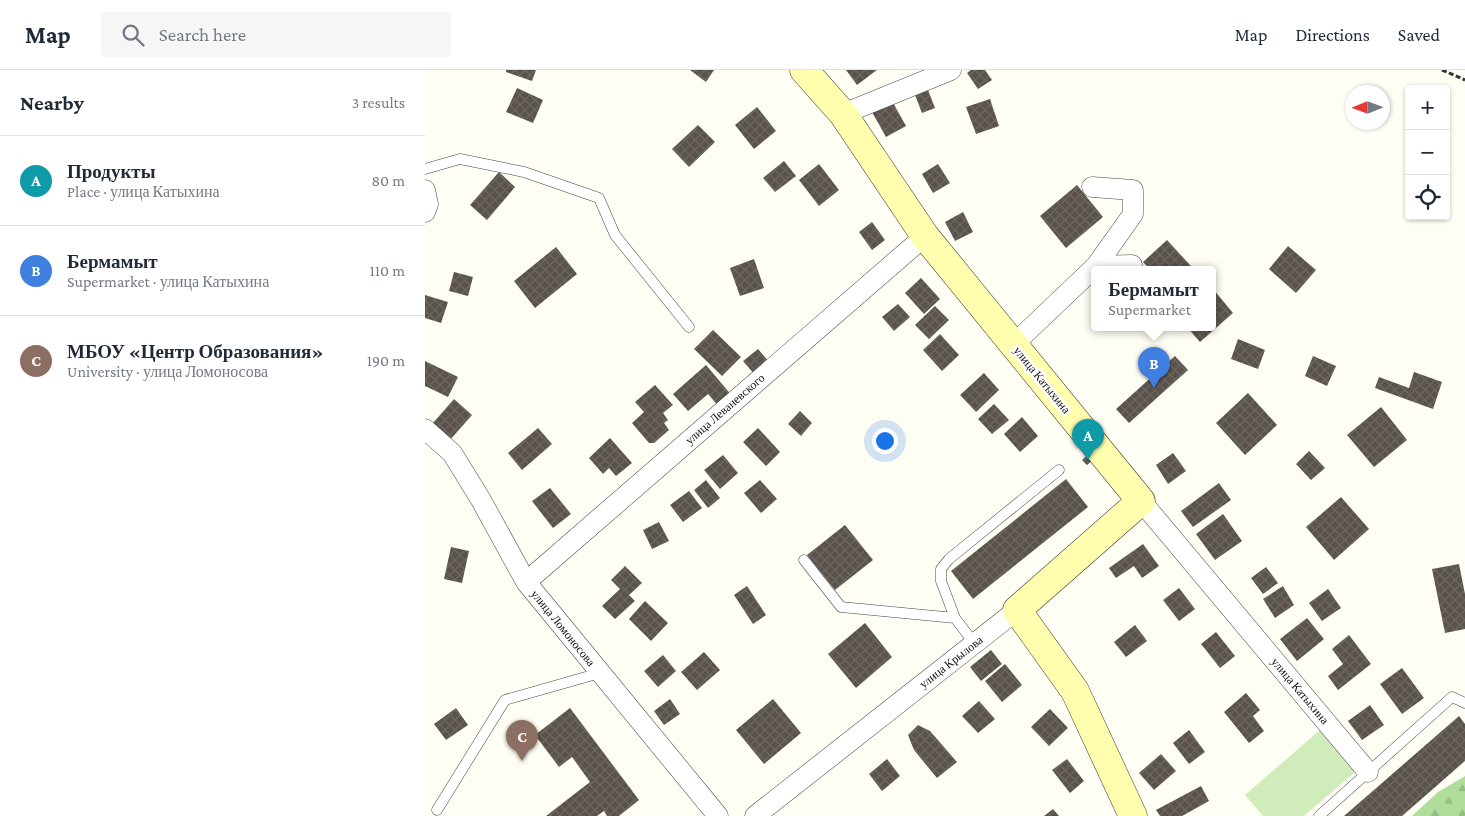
<!DOCTYPE html>
<meta charset="utf-8">
<style>
body{margin:0;font-family:"Crimson Pro",serif;background:#f6f6f7;color:#1f2937}
.controls{position:absolute;right:15px;top:15px;display:grid;overflow:hidden;border-radius:5px;box-shadow:0 1px 4px #0004}
.controls button{width:45px;height:45px;display:grid;place-items:center;padding:0;border:0;border-bottom:1px solid #e0e1e3;background:#fff;color:#1f2937;font:25px sans-serif}
.compass{position:absolute;left:920px;top:15px;width:45px;height:45px;border-radius:50%;background:#fff;box-shadow:0 1px 4px #0004;rotate:269deg}
.you{position:absolute;left:459px;top:370px;width:18px;height:18px;margin:-12px;border:4px solid #fff;border-radius:50%;background:#1a73e8;box-shadow:0 0 0 8px #1a73e833}
.badge{display:grid;place-items:center;width:32px;height:32px;border-radius:50%;background:#ea580c;color:#fff;font-size:16px;font-weight:700}
.pin{position:absolute;translate:-50% -41px;filter:drop-shadow(0 1px 2px #0008)}
.pin::after{content:'';position:absolute;top:26px;width:18px;height:15px;background:inherit;clip-path:polygon(0 0,100% 0,50% 100%)}
.popup{position:absolute;left:666px;top:196px;width:125px;height:65px;box-sizing:border-box;display:grid;place-content:center;border-radius:5px;background:#fff;filter:drop-shadow(0 1px 4px #0005);font-size:16px;white-space:nowrap;color:#747a83}
.popup b{font-size:19px;color:#1f2937}
.popup::after{content:'';position:absolute;left:50%;top:100%;margin-left:-10px;border:10px solid transparent;border-top-color:#fff}
.list{margin:0;padding:0;list-style:none}
h2{display:flex;justify-content:space-between;align-items:center;height:65px;margin:0;padding:0 20px;font-size:21px}
h2 small{font-size:16px;font-weight:400;color:#747a83}
.list li{display:grid;grid-template-columns:32px 1fr auto;gap:15px;align-items:center;box-sizing:border-box;height:90px;padding:0 20px;border-top:1px solid #e0e1e3}
.list b{display:block;font-size:19px;white-space:nowrap}
.list p{margin:0;font-size:16px;white-space:nowrap;color:#747a83}
.list em{font-size:16px;font-style:normal;color:#747a83}
.icon{flex:none;width:28px;height:28px;fill:none;stroke:currentColor;stroke-width:2;stroke-linecap:round;stroke-linejoin:round}
.map{position:relative;flex:none;width:1040px;height:746px;overflow:hidden}
header{display:flex;align-items:center;gap:30px;box-sizing:border-box;height:70px;padding:0 25px;background:#fff;border-bottom:1px solid #e0e1e3}
header strong{font-size:24px}
nav{display:flex;gap:28px;margin-inline-start:auto;font-size:18px}
.search{width:350px;height:45px;background:#f6f6f7;display:flex;align-items:center;gap:12px;box-sizing:border-box;padding:0 18px;border-radius:5px;color:#747a83;font-size:19px}
main{display:flex}
aside{flex:1;background:#fff}
.map>svg:first-child{display:block}
.grass{fill:#d0ecbb}
.forest{fill:url(#forest-firs)}
.building{fill:url(#building-cross-hatch)}
.lines{fill:none;stroke-linecap:round;stroke-linejoin:round}
.lane-casing{stroke:#444;stroke-width:11}
.street-casing{stroke:#444;stroke-width:21}
.secondary-casing{stroke:#333;stroke-width:29}
.path{stroke:#333;stroke-width:3;stroke-dasharray:5 2.5;stroke-linecap:butt}
.lane{stroke:#fff;stroke-width:10}
.street{stroke:#fff;stroke-width:20}
.secondary{stroke:#fffeaf;stroke-width:28}
.labels{text-anchor:middle;dominant-baseline:central;stroke-width:5;stroke-linejoin:round;paint-order:stroke}
.street-label{font-size:12px;fill:#111;stroke:#fff}
</style>
<header>
<strong>Map</strong>
<div class="search"><svg class="icon" aria-label="search" viewBox="0 0 24 24"><circle cx="10" cy="10" r="6"/><path d="M15 15l6 6"/></svg>Search here</div>
<nav><a>Map</a><a>Directions</a><a>Saved</a></nav>
</header>
<main>
<aside>
<h2>Nearby<small>3 results</small></h2>
<ul class="list">
<li><span class="badge" style="background:#0f9aa8">A</span><div><b>Продукты</b><p>Place · улица Катыхина</p></div><em>80 m</em></li>
<li><span class="badge" style="background:#3f7fe0">B</span><div><b>Бермамыт</b><p>Supermarket · улица Катыхина</p></div><em>110 m</em></li>
<li><span class="badge" style="background:#8d6e63">C</span><div><b>МБОУ «Центр Образования»</b><p>University · улица Ломоносова</p></div><em>190 m</em></li>
</ul>
</aside>
<div class="map">
<svg width="1040" height="746" viewBox="0 0 1040 746">
<defs>
<pattern id="forest-firs" width="22" height="20" patternUnits="userSpaceOnUse" patternTransform="scale(1.25)"><rect width="22" height="20" fill="#b1dd9a"/><path d="M5 1l3.5 6h-7zM16 11l3.5 6h-7z" fill="#97bd84"/></pattern>
<pattern id="building-cross-hatch" width="8" height="8" patternUnits="userSpaceOnUse" patternTransform="scale(1.25)"><rect width="8" height="8" fill="#5a534c"/><path d="M0 0l8 8M0 8l8-8" fill="none" stroke="#6d6762"/></pattern>
</defs>
<rect width="100%" height="100%" fill="#fffef4"/>
<path class="grass" d="M895,660L930,702L879,746H838L820,725Z"/>
<path class="forest" d="M1040,706V746H987L1013,722Z"/>
<path class="building" d="M81,0H111L107,11L81,2Z
M265,0H289L281,12Z
M421,0H452L432,15Z
M546,0H560L567,10L553,19L542,3Z
M92,18L118,30L108,53L81,42Z
M503,20L510,38L497,43L490,25Z
M565,29L574,56L551,64L541,37Z
M467,31L481,56L461,67L447,42Z
M332,37L351,61L329,79L310,55Z
M273,55L290,72L264,97L247,79Z
M359,91L371,106L350,122L338,108Z
M394,94L414,120L394,136L374,110Z
M513,94L525,113L508,123L497,104Z
M74,102L90,117L62,150L45,135Z
M652,115L678,147L641,178L615,146Z
M538,142L548,162L530,171L520,152Z
M447,152L460,170L447,180L434,162Z
M742,170L766,196L762,199H725L718,192Z
M863,176L891,200L871,223L844,199Z
M131,177L152,204L110,238L89,211Z
M329,189L339,218L315,226L305,198Z
M29,202L48,207L43,226L24,221Z
M496,208L515,229L499,244L480,223Z
M788,219L808,243L775,272L762,257H788Z
M0,225L23,232L16,253L0,248Z
M473,234L485,247L469,261L457,247Z
M510,236L524,250L504,269L490,255Z
M288,260L316,287L297,306L269,279Z
M515,264L534,285L517,301L498,280Z
M813,269L840,280L833,299L806,289Z
M333,279L345,293L330,305L318,291Z
M750,286L763,300L704,353L691,339Z
M888,286L911,296L902,316L880,306Z
M0,291L33,307L23,327L0,316Z
M281,295L308,327L295,338L283,324L263,341L248,324Z
M989,302L1017,312L1008,339L950,318L954,307L984,318Z
M559,303L574,320L551,342L535,325Z
M230,315L248,335L238,343L243,350L239,353L244,360L229,373H224L207,353L219,342L210,332Z
M823,323L852,355L820,385L791,353Z
M29,329L47,345L25,370L7,354Z
M569,334L584,350L567,364L553,349Z
M956,337L982,370L949,397L922,365Z
M375,341L387,353L376,366L363,354Z
M597,347L613,366L595,382L579,364Z
M113,358L127,374L97,400L83,383Z
M333,358L355,382L341,396L318,372Z
M185,368L207,393L191,406L184,398L178,404L164,388Z
M884,381L900,398L886,410L871,394Z
M748,383L761,401L743,414L731,395Z
M664,384L668,390L662,395L657,390Z
M298,385L313,403L295,419L279,400Z
M641,409L663,437L548,529L526,501Z
M281,410L295,428L283,438L269,420Z
M335,410L352,429L336,443L319,423Z
M794,413L806,430L768,457L756,441Z
M125,418L146,444L128,458L107,431Z
M264,421L277,438L258,452L245,435Z
M916,427L944,459L909,490L881,457Z
M798,444L817,471L790,490L771,464Z
M234,452L244,471L227,479L218,460Z
M420,455L448,490L410,520L382,485Z
M718,474L734,496L717,508L709,496L691,508L684,498Z
M26,477L44,481L37,513L19,509Z
M1034,494L1040,524V559L1020,563L1007,499Z
M200,496L217,513L204,525L210,531L190,549L177,536L195,519L186,510Z
M841,497L853,513L838,524L826,508Z
M322,516L341,545L328,554L309,525Z
M858,516L869,535L850,548L838,529Z
M754,518L770,539L754,551L738,530Z
M903,519L916,538L897,551L884,533Z
M220,531L243,553L226,571L204,549Z
M882,548L899,569L872,591L855,569Z
M440,553L467,587L431,618L403,584Z
M710,555L722,571L701,587L689,572Z
M791,562L810,586L795,598L776,574Z
M924,565L946,594L913,620L903,606L918,594L907,579Z
M566,580L577,594L556,611L545,597Z
M279,582L295,600L272,620L256,602Z
M238,585L251,601L233,617L219,601Z
M580,594L597,615L577,632L560,611Z
M977,598L999,628L977,644L955,614Z
M821,623L835,640L828,646L839,661L824,673L799,642Z
M245,629L255,644L239,655L229,641Z
M348,629L376,663L339,694L311,660Z
M554,631L570,649L553,663L537,646Z
M945,635L959,655L937,670L923,651Z
M31,638L43,655L21,670L9,654Z
M145,638L214,730L194,746H182L179,741L172,746H121L165,712L147,687L134,697L110,665Z
M625,639L643,658L624,676L606,657Z
M1034,646L1040,654V691L977,746H919Z
M493,655L505,661L532,692L512,708L489,680L483,665Z
M764,660L780,682L764,694L748,673Z
M736,684L751,701L729,720L714,703Z
M462,689L475,706L457,721L444,704Z
M642,689L659,711L645,723L627,700Z
M776,716L784,731L757,746H735L731,740Z
M628,739L634,746H619Z"/>
<g class="lines">
<g class="lane-casing">
<path id="lane" d="M0,99L35,89L99,102L174,128L190,165L264,257
M379,490L416,537L530,548
M549,573L530,548L516,511V499L524,489L634,400
M12,740L80,630L175,603
M894,746L1027,627L1040,633"/>
</g>
<g class="street-casing">
<path id="street" d="M418,44L526,0
M667,117L708,120V144L671,196
M0,120L3,134L0,142
M588,275L671,196L707,195
M0,359L27,383L56,430L101,512L293,746
M716,431L943,702
M101,512L500,166
M330,746L592,540"/>
</g>
<g class="secondary-casing">
<path id="secondary" d="M379,0L418,44L500,166L716,431L592,540L650,621L708,746"/>
</g>
<path class="path" d="M1017,0L1040,10"/>
<use href="#lane" class="lane"/>
<use href="#street" class="street"/>
<use href="#secondary" class="secondary"/>
</g>
<g class="labels">
<g class="street-label">
<text transform="translate(617 310) rotate(51)">улица Катыхина</text>
<text transform="translate(300 339) rotate(-41)">улица Леваневского</text>
<text transform="translate(138 558) rotate(51)">улица Ломоносова</text>
<text transform="translate(526 592) rotate(-38)">улица Крылова</text>
<text transform="translate(875 621) rotate(50)">улица Катыхина</text>
</g>
</g>
</svg>
<div class="controls">
<button>+</button>
<button>−</button>
<button><svg class="icon" aria-label="locate" viewBox="0 0 24 24"><circle cx="12" cy="12" r="6"/><path d="M12 2v4M12 18v4M2 12h4M18 12h4"/></svg></button>
</div>
<svg class="compass" viewBox="-18 -18 36 36"><path d="M0-13l5 13h-10z" fill="#e53935"/><path d="M0 13l5-13h-10z" fill="#747a83"/></svg>
<div class="you"></div>
<div class="pin badge" style="left:663px;top:390px;background:#0f9aa8">A</div>
<div class="pin badge" style="left:729px;top:318px;background:#3f7fe0">B</div>
<div class="popup"><b>Бермамыт</b>Supermarket</div>
<div class="pin badge" style="left:97px;top:691px;background:#8d6e63">C</div>
</div>
</main>
